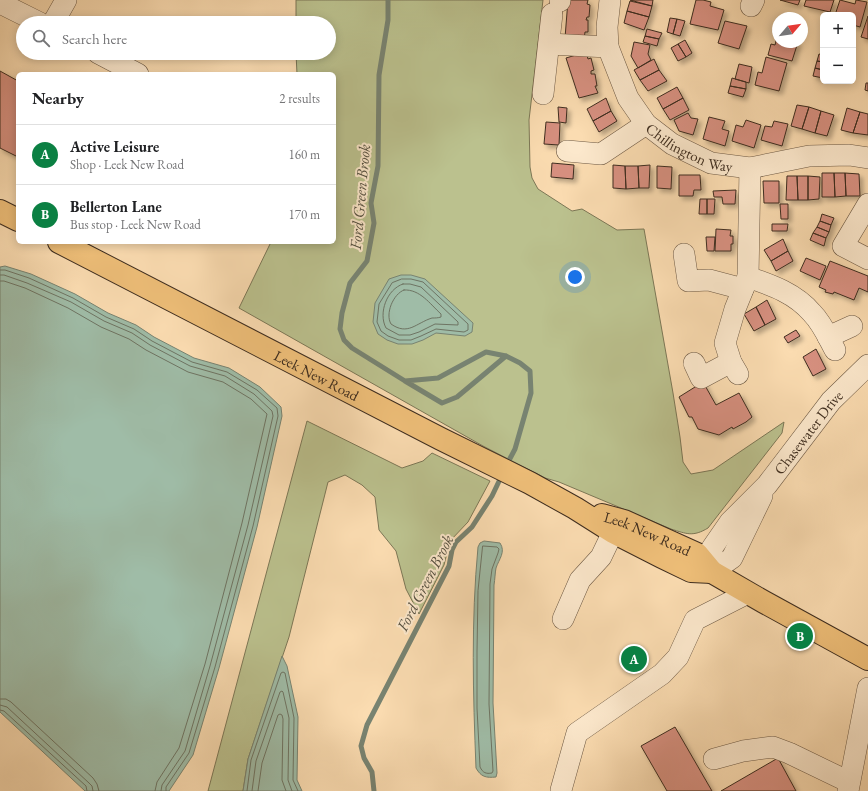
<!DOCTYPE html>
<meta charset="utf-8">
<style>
body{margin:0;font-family:"EB Garamond",serif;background:#f6f6f6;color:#202124}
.controls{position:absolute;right:12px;top:12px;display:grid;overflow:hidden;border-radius:6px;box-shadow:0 2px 10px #0003}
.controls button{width:36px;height:36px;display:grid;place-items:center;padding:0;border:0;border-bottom:1px solid #e0e0e0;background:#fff;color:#202124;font:20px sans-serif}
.compass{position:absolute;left:772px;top:12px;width:36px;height:36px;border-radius:50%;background:#fff;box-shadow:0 2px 10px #0003;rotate:61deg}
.you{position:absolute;left:575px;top:277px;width:14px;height:14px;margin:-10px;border:3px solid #fff;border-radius:50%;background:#1a73e8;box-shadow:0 0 0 6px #1a73e833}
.badge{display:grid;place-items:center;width:26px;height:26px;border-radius:50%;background:#0b8043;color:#fff;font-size:13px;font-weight:700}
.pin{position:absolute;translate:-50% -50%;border:2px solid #fff;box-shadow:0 1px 4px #0006}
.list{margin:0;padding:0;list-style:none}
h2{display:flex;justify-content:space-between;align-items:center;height:52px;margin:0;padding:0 16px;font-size:17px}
h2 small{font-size:13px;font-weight:400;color:#757577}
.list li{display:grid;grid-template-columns:26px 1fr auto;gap:12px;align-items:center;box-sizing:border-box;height:60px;padding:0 16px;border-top:1px solid #e0e0e0}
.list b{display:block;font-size:15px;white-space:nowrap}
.list p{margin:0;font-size:13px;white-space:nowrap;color:#757577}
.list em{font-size:13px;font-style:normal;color:#757577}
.icon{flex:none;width:22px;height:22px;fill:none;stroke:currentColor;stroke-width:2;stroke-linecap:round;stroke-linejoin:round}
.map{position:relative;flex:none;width:868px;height:791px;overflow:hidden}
.search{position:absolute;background:#fff;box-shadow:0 2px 10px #0003;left:16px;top:16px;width:320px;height:44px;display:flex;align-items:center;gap:10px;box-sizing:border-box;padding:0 14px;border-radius:22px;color:#757577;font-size:15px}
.panel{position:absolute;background:#fff;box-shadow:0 2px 10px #0003;left:16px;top:72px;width:320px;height:172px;border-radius:6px}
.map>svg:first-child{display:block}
.green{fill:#bbc18e;stroke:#7c7756}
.water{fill:#9fbca7;stroke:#788371}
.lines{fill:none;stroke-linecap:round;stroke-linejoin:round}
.shore{stroke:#6e7463;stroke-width:1}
.stream{stroke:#788371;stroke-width:5}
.building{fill:#d79080;stroke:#3e2d1f;filter:url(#shadow)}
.minor-casing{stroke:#6d5944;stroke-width:22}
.highway-casing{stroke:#3e2d1f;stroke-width:24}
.minor{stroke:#fce8cc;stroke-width:21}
.highway{stroke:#eebe78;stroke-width:22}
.labels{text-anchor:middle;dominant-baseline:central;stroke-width:4;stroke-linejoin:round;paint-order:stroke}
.street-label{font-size:15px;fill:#3e2d1f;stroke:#fce8cc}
.water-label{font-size:16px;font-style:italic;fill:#565141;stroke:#fce8cc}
</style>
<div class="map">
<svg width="868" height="791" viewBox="0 0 868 791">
<defs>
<filter id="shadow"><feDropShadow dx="3.5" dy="3.5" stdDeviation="2" flood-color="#0004"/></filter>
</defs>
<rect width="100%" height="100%" fill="#fbdcb1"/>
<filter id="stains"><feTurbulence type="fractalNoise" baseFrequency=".005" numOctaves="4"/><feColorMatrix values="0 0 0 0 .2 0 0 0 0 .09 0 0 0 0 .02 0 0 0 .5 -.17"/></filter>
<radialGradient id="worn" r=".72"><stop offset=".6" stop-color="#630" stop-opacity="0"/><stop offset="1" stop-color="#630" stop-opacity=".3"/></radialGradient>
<path class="green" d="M296,0H543L529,120L530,167L532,178L538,189L572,211L582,209L617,230L644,229L673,393L680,437L683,462L691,474L713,470L784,422L782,433L708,528C693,537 687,534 671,529L559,482L545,478L483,446L239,308L271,242H334V74H297L296,53H329V23H296Z
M307,421L402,468L423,461L432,453L490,481L468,522L450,541L444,565L419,614L406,589L396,551L379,530L375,497L362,485L345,475L328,482L289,637L248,759L243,791H208Z"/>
<path class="water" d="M5,266L31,274L75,294L108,313L136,325L154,337L194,358L229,368L260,387L281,407L282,416L257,527L219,668L193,755L169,791H85L0,712V267Z
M401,275H411L425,279L473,323L472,332L465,336L436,333L423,340L412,344H398L387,340L378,334L373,322L375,303L389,279Z
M484,541L500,543C506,552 499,559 496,568C495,573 495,579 494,585L493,703L497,773L496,777C486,778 481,777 476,768C473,694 471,621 478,547L480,543Z
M282,656L287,666L298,717L297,780L302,791H243L248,759Z"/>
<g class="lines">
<path class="shore" d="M0,270H5L29,278L73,298L106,317L134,329L152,341L192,362L227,372L257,390L277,408L278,416L253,526L215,667L189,753L166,787V791
M0,275H4L27,283L71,302L104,321L132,333L150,345L190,366L225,376L254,394L272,411L273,416L248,525L210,666L185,751L162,785L161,791
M402,279H411L423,282L468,324V330L464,332L436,329L421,336L411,340H399L388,336L381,331L377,322L379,304L392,283Z
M0,281H4L25,288L68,308L101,327L129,339L146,350L188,372L223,382L251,399L267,414L242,523L205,664L179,748L157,782L155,791
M403,284H410L421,287L458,322V325L435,324L419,332L410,335H399L386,328C378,313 387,289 403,284Z
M404,290C420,289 430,304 441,314V317C438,318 435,318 432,318C416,323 408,336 391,324C385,314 393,294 404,290Z
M483,546L497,547L499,549L498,553L492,569L490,584L489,704L493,771L492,773C486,774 483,773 480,767L477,708V652L478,591Z
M0,699H6L11,702L93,778L97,784L99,791
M0,705L7,707L89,783L92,786L93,791
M0,710L4,711L86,786L87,791
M247,791L251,760L281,673L283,672L285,673L294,718L293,780L298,791
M252,791L256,761L280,692L282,691L283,692L289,718L288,780L292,791
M258,791L262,763L278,715L280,714L282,715L283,719L282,780L286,791"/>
<path class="stream" d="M388,0V20L379,75L378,166L371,203L374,223L367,261L350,283L342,313L340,329L344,340L352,348L405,381L438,378L486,352L506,356L520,363L530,371L531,393L515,449L506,466
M405,381L442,403L457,397L506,356
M374,791L372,772L364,758L361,746L367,725L449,566L452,550L456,542L472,527L492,496L502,475"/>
</g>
<path class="building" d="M568,0H588L587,4L590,5L589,17H587L586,20H588V32H585L584,40L565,38Z
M630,0H653L652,6Z
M696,0H703L711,2L710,6L724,10L718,30L690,24Z
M780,0H800L798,5Z
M806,0H834L830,12L804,6Z
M840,0L855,4L856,0L867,2L860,27L853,25V15H835Z
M630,1L652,6L649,17L627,11Z
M627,11L649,17L644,30L624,23Z
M868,16V39L861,37Z
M670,18L677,19L673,34L667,32Z
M677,19L685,21L680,36L673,34Z
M725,21L747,26L739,49L718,43Z
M647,29L662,33L659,39L645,36Z
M778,33V42H798L792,61L768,55L771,44L775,45Z
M645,36L659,39L657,46L643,42Z
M685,40L692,53L686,57L678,44Z
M634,42L650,45L648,54L651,60L638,68L631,56Z
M678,44L686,57L678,61L671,48Z
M586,52L588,59L591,58L594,70L591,71V74H595L597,86H595L598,93L579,98L566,58Z
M819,54L823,55V62L817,61Z
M766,57L787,63L779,91L755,85L758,72L762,73Z
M654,59L659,70L640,80L634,70Z
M817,61L823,62V70L815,68Z
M739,64L752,67L749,83L735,79Z
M815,68L823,70V78L813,76Z
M659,70L667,81L648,91L640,80Z
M0,71L18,81V157L0,148Z
M732,78L746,82V89L730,86Z
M866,83H868V91L865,90Z
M730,86L746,89L743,97L728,93Z
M677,87L683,98L663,109L657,98Z
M606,98L611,111L593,121L587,109Z
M683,98L689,110L670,120L663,109Z
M797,105L809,107L802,129L791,126Z
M558,107L567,108L566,123L559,122Z
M809,107L821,111L815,133L802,129Z
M847,108L860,112L853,133L841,130Z
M611,111L617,121L599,132L593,121Z
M821,111L834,115L827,136L815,133Z
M860,112L868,114V135L853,133Z
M688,113L691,118L698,119L693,135L679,131L674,120Z
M709,117L725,121L722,129L729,131L725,146L703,139Z
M746,120L761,125L754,148L732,141L736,125L743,127Z
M774,121L788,124L782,146L761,140L765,126L772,127Z
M546,122L560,123L559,145L544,144Z
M552,163L574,165L573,179L551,177Z
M613,165L625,166L626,189L613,188Z
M650,165L649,188H639L638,166Z
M625,166H638L639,188L626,189Z
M657,166L672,167L671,189L657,188Z
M822,173H834L835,197H822Z
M834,173H845L846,196L835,197Z
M845,173L859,174L860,196H846Z
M679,175H700L701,190H694L693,196H679Z
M787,176H797L798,200H786Z
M797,176H808V200H798Z
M808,176L820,177L819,199L808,200Z
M763,181H779V203H764Z
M736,190L735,204H723L722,197H714L713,191Z
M700,199H707V214H699Z
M707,199H715L714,214H707Z
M780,204H788V219H781Z
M822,214L834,218L831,225L820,221Z
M820,221L831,225L829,232L817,227Z
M772,224H788L787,231H772Z
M817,227L829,232L826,238L813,233Z
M716,229L731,230L730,236H733V244H731V251H715Z
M813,233L826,238L824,246L810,240Z
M706,237H715L714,251H707Z
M783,239L788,251L771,261L764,250Z
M788,251L793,261L776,271L771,261Z
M806,258L826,266L820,280L800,271Z
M830,261L868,276V292L859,288L854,300L834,292L833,294L825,292L826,290L819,287Z
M767,300L776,319L765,325L756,307Z
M756,307L765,325L754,331L744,314Z
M796,330L800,336L788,343L784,337Z
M816,349L826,369L813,376L803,357Z
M703,382L716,405L739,393L752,417L746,422L733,429L732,427L719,435L698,429L692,417H689L679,397Z
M675,727L712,791H667L641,746Z
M778,758L796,791H721Z"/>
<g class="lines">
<g class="minor-casing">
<g id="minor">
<path id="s1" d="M610,0L607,27L608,47L628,98L646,124L672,144L711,163L750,168L809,156L849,155L868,158"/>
<path d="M560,1V0"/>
<path d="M0,3L40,23"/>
<path d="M751,6L754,0"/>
<path d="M53,23L66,0"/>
<path d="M549,44L608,47"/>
<path d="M98,53L138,74"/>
<path d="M543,94L552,14"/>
<path d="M567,151L601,154L646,124"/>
<path d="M750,168L748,277C771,285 795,293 812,313C822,323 828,337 835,350"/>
<path d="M868,204L843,246L868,259"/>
<path d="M684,254L688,281L709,280L743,289"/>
<path d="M828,337L852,326"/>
<path d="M694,363L701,378L731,362"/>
<path d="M738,374L731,362L725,343L735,309L748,277"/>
<path id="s2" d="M712,572V548L730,522L767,485L831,401L868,365"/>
<path d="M712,572L732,558L762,496"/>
<path d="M563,619L580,580L601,557L613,532"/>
<path d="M714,759L743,751L773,747L789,753L849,782"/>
<path d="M561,790L577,733L662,674L678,657L695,620L748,593"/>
<path d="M848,791L868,688"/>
</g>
</g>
<g class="highway-casing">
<g id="highway">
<path d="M0,211L18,220"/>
<path id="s3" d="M59,242L441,439L530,483L575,508L613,532L662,557L691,571L712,572"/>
<path id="s4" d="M602,515L624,521L697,554L712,572L764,602L868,659"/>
</g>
</g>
<use href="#minor" class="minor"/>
<use href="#highway" class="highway"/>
</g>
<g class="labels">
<g class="street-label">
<text stroke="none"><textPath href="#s1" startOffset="184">Chillington Way</textPath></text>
<text stroke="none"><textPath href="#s3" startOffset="290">Leek New Road</textPath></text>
<text stroke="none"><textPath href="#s2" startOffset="175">Chasewater Drive</textPath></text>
<text stroke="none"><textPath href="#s4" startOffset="49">Leek New Road</textPath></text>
</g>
<g class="water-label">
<text transform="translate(360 197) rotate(-85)">Ford Green Brook</text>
<text transform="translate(425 583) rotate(-63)">Ford Green Brook</text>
</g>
</g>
<rect width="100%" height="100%" filter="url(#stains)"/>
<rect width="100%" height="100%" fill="url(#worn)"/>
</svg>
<div class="controls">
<button>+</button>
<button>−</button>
</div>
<svg class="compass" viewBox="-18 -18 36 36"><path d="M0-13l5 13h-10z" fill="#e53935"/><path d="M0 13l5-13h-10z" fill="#757577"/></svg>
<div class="you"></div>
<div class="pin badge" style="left:634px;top:659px">A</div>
<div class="pin badge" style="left:800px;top:636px">B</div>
<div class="search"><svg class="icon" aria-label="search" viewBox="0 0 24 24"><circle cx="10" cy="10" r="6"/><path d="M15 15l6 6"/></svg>Search here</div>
<section class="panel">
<h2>Nearby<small>2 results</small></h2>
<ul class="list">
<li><span class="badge">A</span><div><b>Active Leisure</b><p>Shop · Leek New Road</p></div><em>160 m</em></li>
<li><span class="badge">B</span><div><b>Bellerton Lane</b><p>Bus stop · Leek New Road</p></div><em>170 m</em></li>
</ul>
</section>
</div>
